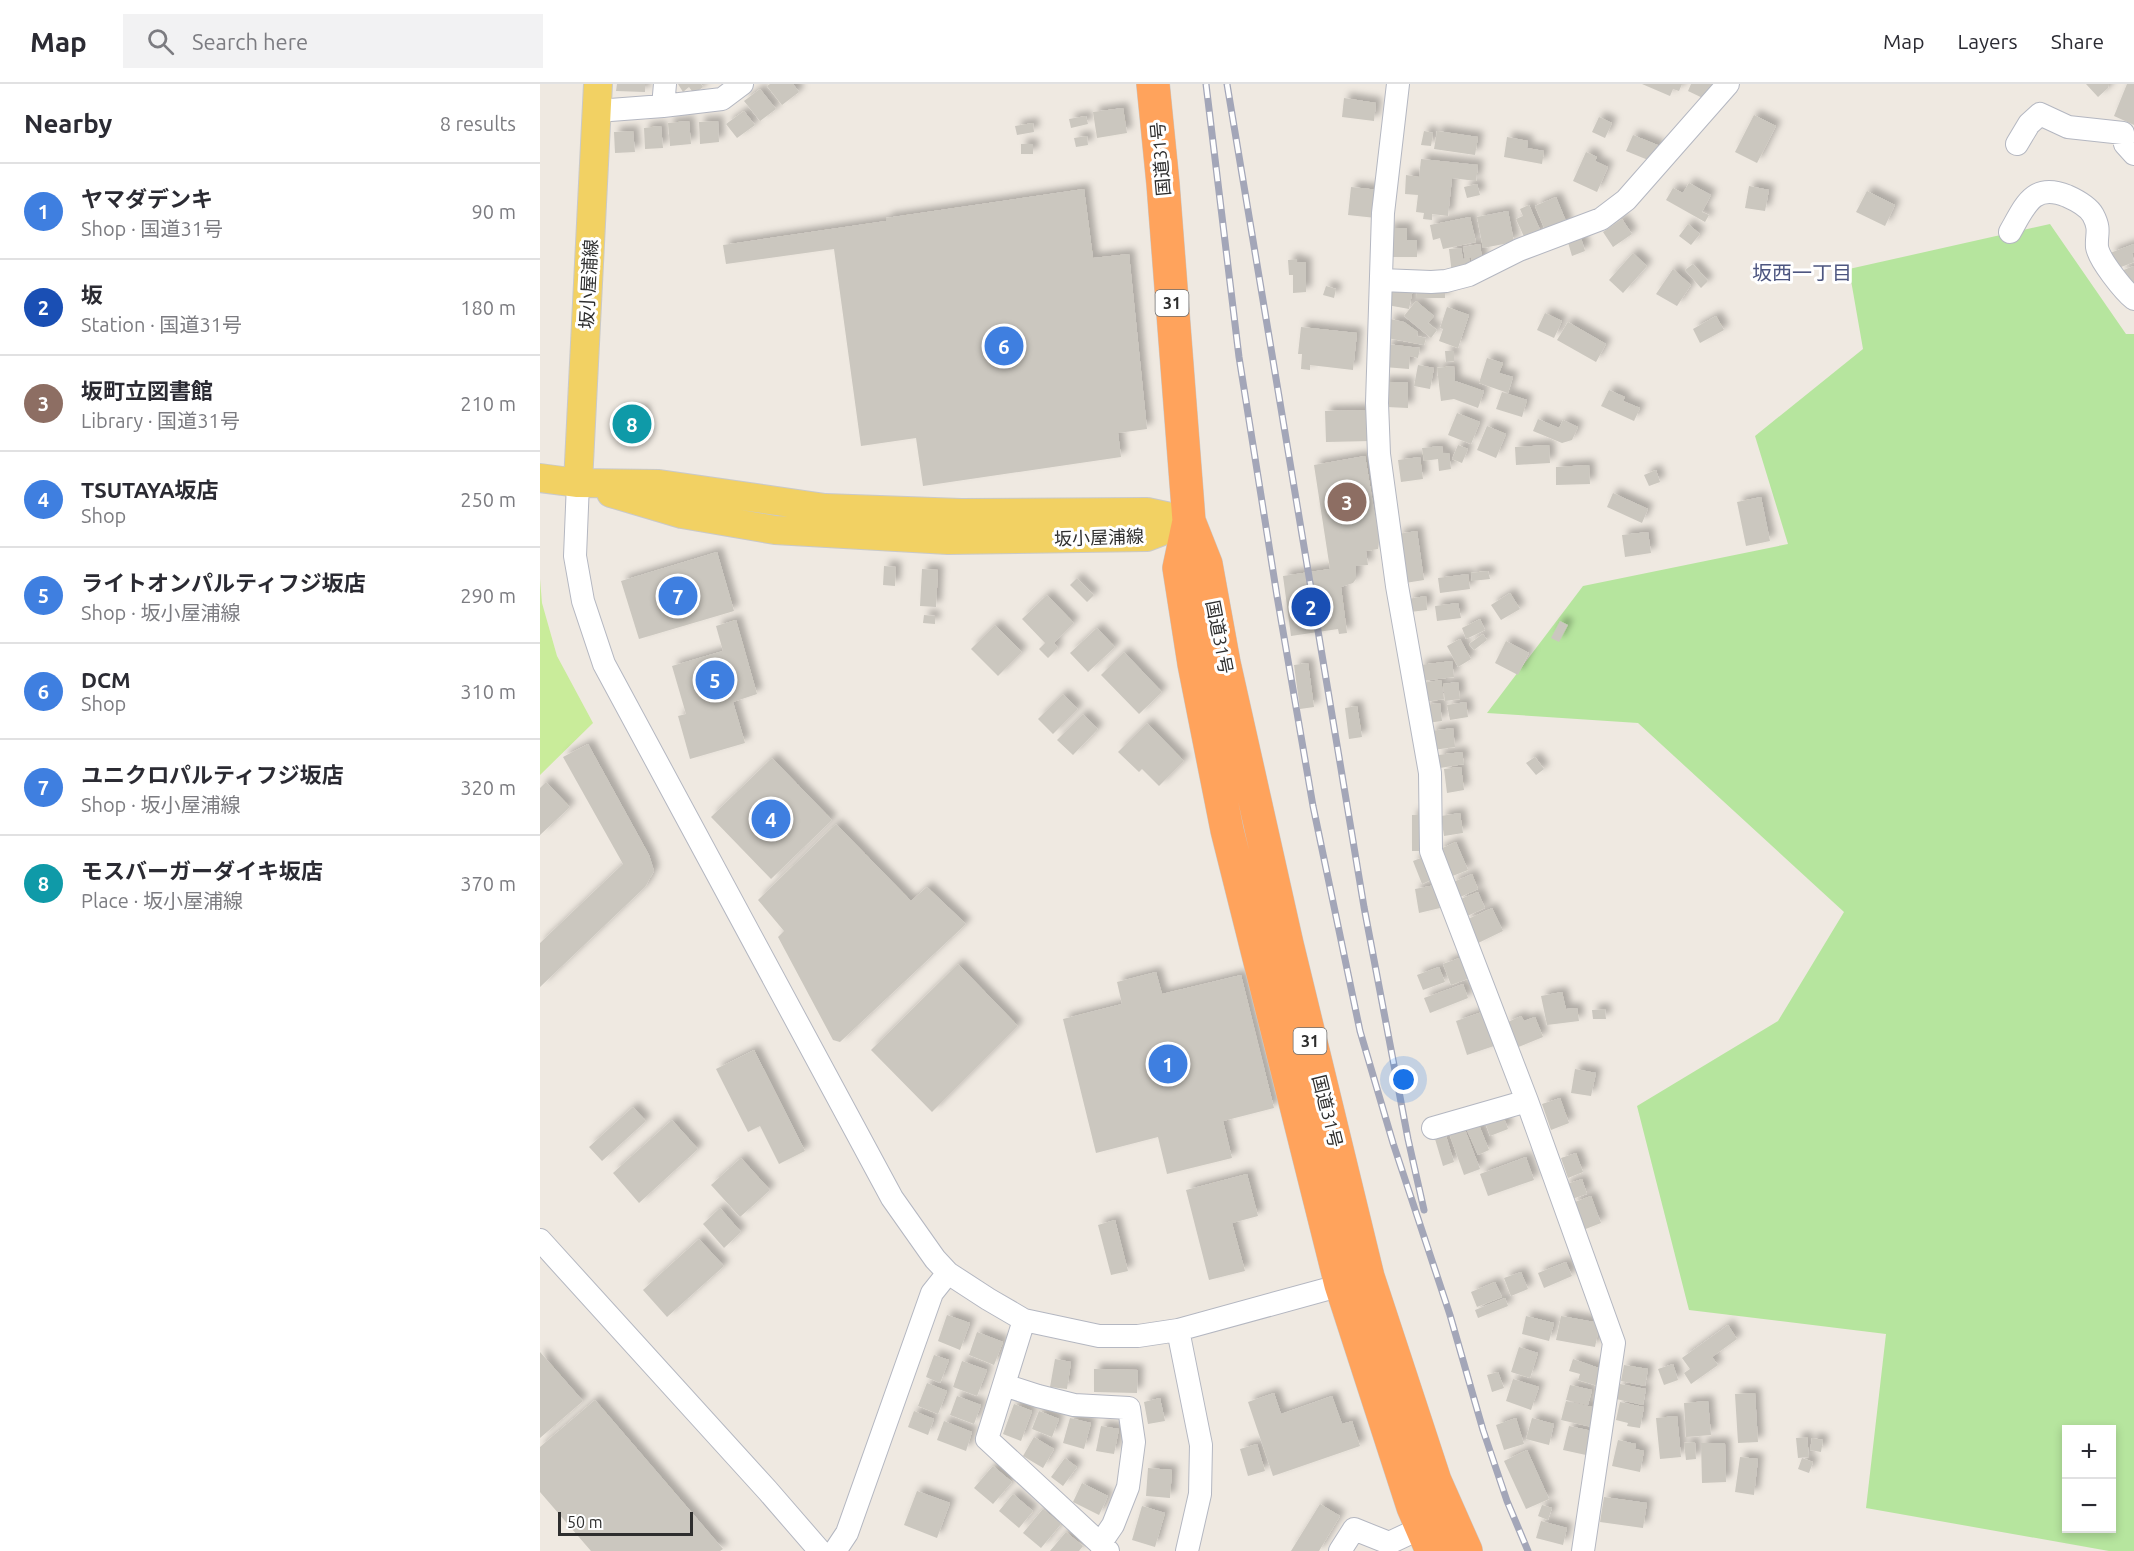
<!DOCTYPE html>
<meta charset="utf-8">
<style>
body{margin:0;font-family:Ubuntu,"Noto Sans JP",sans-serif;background:#f2f2f3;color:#2b2b33}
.controls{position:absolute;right:18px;bottom:18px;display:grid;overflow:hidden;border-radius:0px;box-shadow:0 3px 9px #0003}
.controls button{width:54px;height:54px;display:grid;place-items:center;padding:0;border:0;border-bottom:2px solid #e1e1e2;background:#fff;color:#2b2b33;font:30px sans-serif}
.scale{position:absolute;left:18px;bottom:15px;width:135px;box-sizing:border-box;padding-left:6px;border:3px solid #2e2e2e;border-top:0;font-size:16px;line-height:21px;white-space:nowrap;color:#2e2e2e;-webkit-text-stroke:4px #fff;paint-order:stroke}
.you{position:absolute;left:864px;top:996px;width:21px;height:21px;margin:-15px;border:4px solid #fff;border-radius:50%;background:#1a73e8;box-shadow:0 0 0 9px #1a73e833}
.badge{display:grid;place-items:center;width:39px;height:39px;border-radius:50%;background:#0f766e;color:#fff;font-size:20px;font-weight:700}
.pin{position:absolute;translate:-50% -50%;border:3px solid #fff;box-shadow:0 2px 6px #0006}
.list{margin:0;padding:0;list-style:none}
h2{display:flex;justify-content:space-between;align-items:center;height:78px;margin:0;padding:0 24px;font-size:26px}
h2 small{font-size:20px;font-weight:400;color:#7c7c81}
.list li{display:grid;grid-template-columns:39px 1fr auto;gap:18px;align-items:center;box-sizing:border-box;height:96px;padding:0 24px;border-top:2px solid #e1e1e2}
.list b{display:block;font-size:22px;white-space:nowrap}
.list p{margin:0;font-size:20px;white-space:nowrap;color:#7c7c81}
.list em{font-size:20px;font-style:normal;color:#7c7c81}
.icon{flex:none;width:33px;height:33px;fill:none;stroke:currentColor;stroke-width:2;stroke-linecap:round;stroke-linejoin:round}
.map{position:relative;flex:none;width:1594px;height:1467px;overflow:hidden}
header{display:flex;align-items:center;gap:36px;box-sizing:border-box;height:84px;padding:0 30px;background:#fff;border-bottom:2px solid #e1e1e2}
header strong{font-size:28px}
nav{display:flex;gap:33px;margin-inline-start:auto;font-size:21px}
.search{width:420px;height:54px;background:#f2f2f3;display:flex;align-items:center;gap:15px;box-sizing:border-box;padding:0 21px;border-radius:0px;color:#7c7c81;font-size:22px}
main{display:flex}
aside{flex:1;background:#fff}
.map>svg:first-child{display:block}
.green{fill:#b6e59e;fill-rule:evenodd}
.pitch{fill:#c9ec9a}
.building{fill:#cbc7bf;filter:url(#shadow)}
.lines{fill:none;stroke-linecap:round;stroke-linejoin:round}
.minor-casing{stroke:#b4b7c1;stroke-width:24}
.major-casing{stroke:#c9c9c9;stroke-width:30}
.highway-casing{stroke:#c9c9c9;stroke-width:34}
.minor{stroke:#fff;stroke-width:22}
.major{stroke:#f2d163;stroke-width:28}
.highway{stroke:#ffa35c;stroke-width:33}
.rail-casing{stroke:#a3a6b8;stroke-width:7}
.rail{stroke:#fff;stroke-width:4.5;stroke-dasharray:14;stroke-linecap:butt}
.labels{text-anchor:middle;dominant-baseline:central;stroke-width:6;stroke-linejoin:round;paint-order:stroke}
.shield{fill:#fff;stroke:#6d6d6d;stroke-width:1.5}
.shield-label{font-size:16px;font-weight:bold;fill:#2e2e2e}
.street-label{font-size:18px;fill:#2e2e2e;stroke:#fff}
.neighbourhood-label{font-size:20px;fill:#4d5680;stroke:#fff}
</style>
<header>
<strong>Map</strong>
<div class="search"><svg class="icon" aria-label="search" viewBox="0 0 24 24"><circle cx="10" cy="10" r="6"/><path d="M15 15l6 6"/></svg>Search here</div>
<nav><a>Map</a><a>Layers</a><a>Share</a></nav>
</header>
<main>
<aside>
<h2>Nearby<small>8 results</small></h2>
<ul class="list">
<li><span class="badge" style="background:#3f7fe0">1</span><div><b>ヤマダデンキ</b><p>Shop · 国道31号</p></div><em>90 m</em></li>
<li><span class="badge" style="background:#1a4fb4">2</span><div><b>坂</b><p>Station · 国道31号</p></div><em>180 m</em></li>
<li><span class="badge" style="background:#8d6e63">3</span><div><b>坂町立図書館</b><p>Library · 国道31号</p></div><em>210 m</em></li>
<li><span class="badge" style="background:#3f7fe0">4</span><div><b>TSUTAYA坂店</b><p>Shop</p></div><em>250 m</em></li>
<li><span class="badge" style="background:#3f7fe0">5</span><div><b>ライトオンパルティフジ坂店</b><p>Shop · 坂小屋浦線</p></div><em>290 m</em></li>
<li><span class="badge" style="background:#3f7fe0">6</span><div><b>DCM</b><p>Shop</p></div><em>310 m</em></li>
<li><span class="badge" style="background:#3f7fe0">7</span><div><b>ユニクロパルティフジ坂店</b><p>Shop · 坂小屋浦線</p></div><em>320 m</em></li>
<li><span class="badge" style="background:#0f9aa8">8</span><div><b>モスバーガーダイキ坂店</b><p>Place · 坂小屋浦線</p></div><em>370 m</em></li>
</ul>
</aside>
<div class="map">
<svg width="1594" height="1467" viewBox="0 0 1594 1467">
<defs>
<filter id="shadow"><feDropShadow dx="5.5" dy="-5.5" stdDeviation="3" flood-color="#0004"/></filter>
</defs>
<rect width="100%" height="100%" fill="#efe9e1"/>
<path class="green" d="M1510,140L1586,250H1594V1467H1569L1326,1424L1346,1250L1149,1226L1097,1022L1238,937L1304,828L1098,639L947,629L1043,502L1248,460L1215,352L1323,265L1309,185ZM1526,1346H1572V1444H1526Z"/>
<path class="pitch" d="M0,495L2,519L17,572L53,639L0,691Z"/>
<path class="building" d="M77,0H105V8L76,7Z
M138,0H161L163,3L154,10L149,3L143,8Z
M230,0H253L259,8L242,21L227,2Z
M1102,0H1142L1139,7L1133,5L1130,12Z
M1151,0H1177L1169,17L1148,7Z
M1546,0H1569L1568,4L1558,13Z
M1587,0H1594V41L1574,32Z
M220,5L236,25L220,37L204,17Z
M804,14L836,19L834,37L802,33Z
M583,24L587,49L557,54L553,28Z
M204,27L215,41L197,54L186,40Z
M1214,31L1236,42L1217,79L1195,68Z
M546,32L548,40L531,44L529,35Z
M1059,33L1072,39L1065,54L1052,48Z
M149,37L151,60L130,62L128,39Z
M178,37L179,58L160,60L159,38Z
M493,39L494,48L477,51L475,42Z
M121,42L123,64L105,65L104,44Z
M93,47L95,68L75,69L74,48Z
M884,47L893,49L891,62L881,61Z
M897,47L938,53L935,71L894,65Z
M1093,51L1120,62L1113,78L1086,67Z
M547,52L548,61L536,63L534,54Z
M967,53L988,57L987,64L1004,67L1002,80L964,73Z
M481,60H493V70H481Z
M1046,68L1057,73L1055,77L1068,83L1057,108L1033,97Z
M881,75L938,81L936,97L912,94L908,132L892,130V136L883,135L884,129L876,128L878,111L865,110L866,91L879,93Z
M1149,99L1171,111L1162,128L1169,131L1165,138L1126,116L1133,104L1143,109Z
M937,100L940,111L927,114L924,103Z
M1209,102L1229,106L1225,127L1205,124Z
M811,103L839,106L836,134L808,131Z
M544,105L553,174L589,170L607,345L578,349L581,373L383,402L376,354L321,362L294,165L186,180L183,161L346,137V134Z
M1327,107L1355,121L1345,142L1316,128Z
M1016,113L1028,142L1007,151L995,122Z
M989,121L1002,150L986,157L976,135L983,132L980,125Z
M968,127L974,158L943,164L937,133Z
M930,133L936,158L903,165L900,154L893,156L890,141Z
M1082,135L1092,150L1073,163L1063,148Z
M1148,140L1160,150L1151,161L1139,152Z
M848,144H867V156H877V173H849Z
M1040,151L1045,167L1032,172L1027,155Z
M940,160L943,181L932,183L931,173L925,174L923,163Z
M1594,160V168L1592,169L1594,178L1576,185L1570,169Z
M921,164L923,175L929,174L931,187L912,190L909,165Z
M1093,169L1107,182L1083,209L1069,196Z
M757,175V178H766V208L753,209V191H749L748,176Z
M1153,180L1168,197L1161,204L1145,186Z
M1594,182V210L1581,187Z
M1133,185L1151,201L1137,222L1116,210Z
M851,201L873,205L869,225L847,221Z
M786,202L796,205L794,214L783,211Z
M877,203L905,204V214H876Z
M876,217L894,232L888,239L897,246L891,254L864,232Z
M907,223L929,231L918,264L899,257L903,245L900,244Z
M1005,229L1022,237L1014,254L997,246Z
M1176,232L1184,246L1160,259L1153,245Z
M850,235L864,238L878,248L877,252L886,254L884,261L847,254Z
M1028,238L1066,260L1056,278L1017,256Z
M761,243L817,249L813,286L770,281V286L761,285L762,270H758Z
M847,260L880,264L878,274L870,272L869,285L844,283Z
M905,267H914V277L906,278Z
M947,274L963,279L959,289L973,293L968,309L939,299Z
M878,281L894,284L890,305L874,302Z
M914,282L915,297L944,307L938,324L914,315L901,317L897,284Z
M841,298H868V324L847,323Z
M1069,306L1085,313L1083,317L1100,324L1094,337L1061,322Z
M962,308L987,316L982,333L956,325Z
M104,325L106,353L81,360L77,327Z
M830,326L831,357L786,358L785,327Z
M917,329L940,338L931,360L908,351Z
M998,335L1019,344L1023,336L1038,343L1032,356L1022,359L993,347Z
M947,342L966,350L956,374L937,366Z
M918,361L928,365L922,379L912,375Z
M1009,361L1010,379L976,381L975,363Z
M902,362L903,369H909L911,385L899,387L898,375L884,377L882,364Z
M825,372L839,455L838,465L826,467L828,481L816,482V495L813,499L801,503L807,549L799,550L798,545L751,552L743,492L790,485L774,381Z
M880,373L883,395L861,398L858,376Z
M1049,381L1050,400L1016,401V383Z
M1116,386L1120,398L1109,402L1104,391Z
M1073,409L1108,425L1102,439L1067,423Z
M1221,413L1230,457L1206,462L1197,418Z
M877,447L884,496L865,499L858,450Z
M1108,448L1111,469L1085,473L1082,451Z
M177,468L194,527L99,555L81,497Z
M344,482L356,483L355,502L343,501Z
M382,485L398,486L396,523L380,522Z
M948,487L950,495L932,497L931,489Z
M928,490L930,505L900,509L898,494Z
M537,494L554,511L547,518L530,501Z
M970,509L980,525L961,536L951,521Z
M507,511L534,539L514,559L518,564L508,574L499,565L505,559L482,535Z
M886,512L887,526L870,528L868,515Z
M918,519L921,534L897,537L895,522Z
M384,531L395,532V540L383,539Z
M940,535L945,546L926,555L922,544Z
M196,536L217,610L193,618L205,659L150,675L138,632L146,630L132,582L183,567L176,542Z
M1020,537L1028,541L1019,558L1011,554Z
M455,541L482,568L458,592L431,565Z
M557,544L575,563L548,588L530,569Z
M943,550L947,556L934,566L929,560Z
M920,555L931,575L918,583L907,562Z
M966,557L989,569L978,591L955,579Z
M584,568L622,608L599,630L561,591Z
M912,577L914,593L882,597L880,581Z
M768,579L774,623L760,625L754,581Z
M901,596L904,615L885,618L882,599Z
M918,598L920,615L905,617L903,600Z
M523,610L538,625L513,650L498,635Z
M926,618L928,633L910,636L907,621Z
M900,619L902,637L887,639L885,621Z
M817,622L822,653L809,655L805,624Z
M543,630L558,645L533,671L517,656Z
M607,639L644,677L619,702L602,685L599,688L578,668Z
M913,644L915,663L893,666L891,647Z
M48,660L109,771L114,787L105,803L0,903V859L83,780L23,673Z
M922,668L924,680L900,684L898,671Z
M995,673L1004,685L996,691L986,679Z
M232,674L292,736L231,795L171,733Z
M921,683L924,706L907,709L904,685Z
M6,698L30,723L0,751V704Z
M920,729L923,749L904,752L901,732Z
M872,731H884V767H872Z
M296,740L371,817L387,803L426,840L300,958L293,956L238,853L244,847L218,816Z
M916,758L928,786L910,793L898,766Z
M886,772L895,794L882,800L873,777Z
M932,790L938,805L918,814L911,799Z
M895,801L900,824L879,829L875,805Z
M938,808L945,824L925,833L918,816Z
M952,824L963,847L936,860L926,836Z
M922,873L930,894L911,901L903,880Z
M418,880L478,942L392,1028L331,966Z
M899,883L905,898L883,906L877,891Z
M616,888L622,910L701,891L734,1024L683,1037L692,1074L627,1090L618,1053L556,1069L523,935L582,920L577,898Z
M923,900L928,914L890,929L884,914Z
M1022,908L1026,925L1037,924L1039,937L1007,941L1001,912Z
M1065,925L1066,935H1053L1052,926Z
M942,928L954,962L927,971L916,937Z
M981,932L984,937L995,933L1003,953L976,964L966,939Z
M214,966L265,1067L239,1080L220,1042L208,1048L176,985Z
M1035,985L1056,989L1051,1012L1031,1009Z
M1020,1014L1029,1039L1011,1046L1002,1020Z
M93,1023L106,1037L62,1077L49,1063Z
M964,1034L968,1045L950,1052L946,1041Z
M132,1036L158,1065L99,1119L73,1089Z
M939,1041L949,1066L938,1071L927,1046Z
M924,1043L940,1085L924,1091L909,1049Z
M906,1052L914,1078L903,1082L895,1055Z
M1036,1069L1043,1088L1028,1094L1021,1074Z
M986,1073L994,1096L948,1112L940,1090Z
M201,1074L230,1106L200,1133L171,1101Z
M707,1090L718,1132L692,1139L705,1187L669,1196L646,1106Z
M1042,1095L1047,1110L1029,1116L1024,1101Z
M1051,1112L1061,1139L1043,1146L1032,1119Z
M180,1124L201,1148L184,1164L163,1140Z
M575,1136L588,1187L571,1191L558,1141Z
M159,1155L184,1182L127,1233L103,1206Z
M1026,1178L1032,1192L1004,1204L998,1189Z
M981,1188L988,1205L971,1212L964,1194Z
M955,1198L962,1213L937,1223L931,1208Z
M965,1214L968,1222L938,1234L935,1226Z
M407,1231L430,1239L420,1266L398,1257Z
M986,1232L1014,1239L1009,1257L982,1250Z
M1021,1232L1060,1239L1055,1263L1016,1256Z
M1188,1241L1197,1255L1172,1273L1178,1281L1151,1300L1144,1289L1150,1285L1142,1274Z
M437,1248L463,1258L454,1281L429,1271Z
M979,1263L998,1269L990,1294L971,1288Z
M0,1268L43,1317L0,1354Z
M394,1271L409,1276L400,1299L386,1293Z
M515,1275L531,1278L527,1305L510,1303Z
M1033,1275L1059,1284L1058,1290L1061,1291L1058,1302L1038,1296L1040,1290L1029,1287Z
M422,1277L447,1286L437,1312L413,1303Z
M1133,1280L1138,1296L1124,1301L1118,1285Z
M1084,1281L1108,1285L1105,1302L1081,1297Z
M554,1285L598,1286L597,1309L554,1308Z
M958,1288L964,1304L952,1308L947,1291Z
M973,1295L999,1303L991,1326L966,1317Z
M387,1299L407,1307L398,1330L378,1322Z
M1080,1300L1106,1305L1103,1321L1076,1315Z
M1030,1301L1052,1306L1048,1321L1026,1316Z
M734,1309L741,1330L792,1312L802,1340L812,1337L820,1362L733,1392L708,1318Z
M1215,1309L1218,1358L1198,1359L1195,1310Z
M417,1312L441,1321L434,1340L410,1331Z
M620,1314L625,1337L608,1340L604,1318Z
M55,1316L183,1465L180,1467H51L0,1408V1363Z
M1026,1317L1057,1324L1052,1343L1021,1336Z
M1168,1317L1171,1351L1146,1353L1144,1319Z
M1080,1318L1104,1323L1100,1344L1087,1342L1088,1339L1076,1336Z
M474,1320L492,1327L481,1357L463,1350Z
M374,1327L394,1335L388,1351L368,1343Z
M499,1327L519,1335L512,1353L492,1345Z
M1137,1332L1141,1373L1120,1375L1116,1334Z
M530,1334L551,1339L544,1365L523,1359Z
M976,1334L984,1360L964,1366L956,1341Z
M992,1334L1014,1340L1009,1361L986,1355Z
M404,1337L432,1348L426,1367L397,1356Z
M561,1342L579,1345L574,1370L556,1367Z
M1029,1342L1052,1347L1046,1371L1023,1366Z
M494,1353L514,1365L503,1384L483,1372Z
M1267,1353L1269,1373L1258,1374L1256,1354Z
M1272,1354L1283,1356L1281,1368L1270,1366Z
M1078,1356L1096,1360L1095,1365L1104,1367L1100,1388L1072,1382Z
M1155,1358L1156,1375L1146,1376L1144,1359Z
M1161,1359H1185L1186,1398L1162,1399Z
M717,1360L725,1387L708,1392L700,1365Z
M987,1366L1009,1415L986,1425L964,1377Z
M1200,1373L1218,1375L1214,1411L1195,1408Z
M525,1374L537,1383L523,1402L511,1393Z
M1262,1374L1273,1378L1269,1389L1258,1385Z
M453,1382L472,1398L453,1420L434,1404Z
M608,1384L632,1386L630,1414L606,1412Z
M542,1399L568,1412L559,1431L533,1418Z
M377,1407L410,1419L397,1454L364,1441Z
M473,1410L493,1427L479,1444L459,1427Z
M1064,1413L1107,1419L1103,1444L1060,1438Z
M780,1420L800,1432L779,1467H751Z
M1002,1421L1012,1424L1008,1436L998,1432Z
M602,1422L625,1429L615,1463L592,1456Z
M503,1425L521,1440L501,1464L483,1449Z
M1001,1437L1027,1444L1023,1461L996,1454Z
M526,1448L543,1462L539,1467H510Z"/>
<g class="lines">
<g class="minor-casing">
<path id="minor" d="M858,0L843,129L837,319L839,370L857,502L890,689L891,767L987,1017L1074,1259L1043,1467
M123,22L125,0
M57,27L123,22L182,15L202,0
M1477,60L1489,40L1500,30L1528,43L1583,49L1585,60L1594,70
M1470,148C1485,122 1493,98 1527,112C1536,116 1548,122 1553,131C1561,146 1556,150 1557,163C1559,176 1584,207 1594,215
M841,196L891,198L906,197L929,191L979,166L1061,135L1086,116L1188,0
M38,399L35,472L43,517L64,580L352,1114L395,1175L408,1189L448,1215L484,1236L559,1252H598L638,1246L813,1198
M893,1044L987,1017
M0,1156L228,1407L280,1467
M484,1236L447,1355L568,1467
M638,1246L661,1361L660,1410L647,1467
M464,1301L498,1312L534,1321L589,1324L594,1358L588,1403L573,1441L560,1460
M295,1467L307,1449L392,1209L408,1189
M800,1467L814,1445L849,1459L881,1444"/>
</g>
<g class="major-casing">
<path id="major" d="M0,394L38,399L119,400L285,424L421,429L607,428L649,437
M38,399L58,0
M71,409L142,430L235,446L408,456L607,453L649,437"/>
</g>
<g class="highway-casing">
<path id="highway" d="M613,0L623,100L649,437L639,484L654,580L687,746L801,1201L873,1423L892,1467
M649,437L666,480L684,579L747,860L828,1193L895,1397L926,1467"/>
</g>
<use href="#minor" class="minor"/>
<use href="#major" class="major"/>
<use href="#highway" class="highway"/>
<g class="rail-casing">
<path id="rail" d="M666,0L699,273L737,512L773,722L820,947L853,1059L910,1231L943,1346L967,1417L988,1467
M687,0L824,823L868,1055L884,1126"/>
</g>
<use href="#rail" class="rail"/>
</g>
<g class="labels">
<g class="shield">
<rect x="615.5" y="206" width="33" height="26" rx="4.5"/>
<rect x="753.5" y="944" width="33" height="26" rx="4.5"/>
</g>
<g class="shield-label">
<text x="632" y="219">31</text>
<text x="770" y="957">31</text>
</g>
<g class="street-label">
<text transform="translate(620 75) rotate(-95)">国道31号</text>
<text transform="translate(48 200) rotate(-87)">坂小屋浦線</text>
<text transform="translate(559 453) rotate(-2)">坂小屋浦線</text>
<text transform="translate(680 553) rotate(79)">国道31号</text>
<text transform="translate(788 1027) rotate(76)">国道31号</text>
</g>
<g class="neighbourhood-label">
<text x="1262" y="188">坂西一丁目</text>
</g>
</g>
</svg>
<div class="controls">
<button>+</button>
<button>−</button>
</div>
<div class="scale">50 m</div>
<div class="you"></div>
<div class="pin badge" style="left:628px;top:980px;background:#3f7fe0">1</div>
<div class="pin badge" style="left:771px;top:523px;background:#1a4fb4">2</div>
<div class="pin badge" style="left:807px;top:418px;background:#8d6e63">3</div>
<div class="pin badge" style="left:231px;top:735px;background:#3f7fe0">4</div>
<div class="pin badge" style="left:175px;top:596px;background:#3f7fe0">5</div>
<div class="pin badge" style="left:464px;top:262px;background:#3f7fe0">6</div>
<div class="pin badge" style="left:138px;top:512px;background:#3f7fe0">7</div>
<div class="pin badge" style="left:92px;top:340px;background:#0f9aa8">8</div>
</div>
</main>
